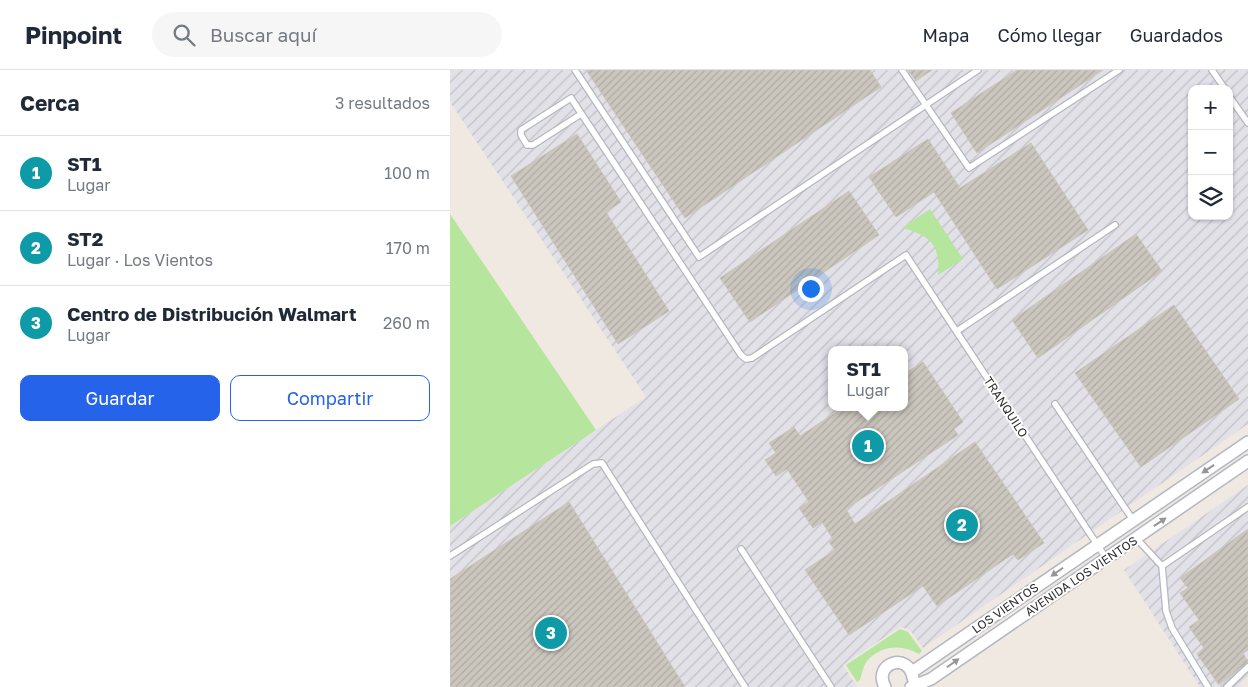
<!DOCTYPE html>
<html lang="es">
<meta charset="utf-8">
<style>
body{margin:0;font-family:"Golos Text",sans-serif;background:#f6f6f7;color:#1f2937}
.controls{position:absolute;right:15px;top:15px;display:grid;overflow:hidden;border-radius:10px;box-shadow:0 1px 4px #0004}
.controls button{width:45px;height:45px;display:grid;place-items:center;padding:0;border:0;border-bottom:1px solid #e0e1e3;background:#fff;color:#1f2937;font:25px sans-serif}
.you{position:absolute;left:360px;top:218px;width:18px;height:18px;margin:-12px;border:4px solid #fff;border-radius:50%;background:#1a73e8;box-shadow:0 0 0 8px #1a73e833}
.badge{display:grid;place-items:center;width:32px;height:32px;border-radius:50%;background:#2563eb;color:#fff;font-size:16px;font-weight:700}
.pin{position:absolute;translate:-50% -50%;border:2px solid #fff;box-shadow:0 1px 5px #0006}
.popup{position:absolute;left:378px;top:276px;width:80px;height:65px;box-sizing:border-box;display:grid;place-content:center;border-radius:10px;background:#fff;filter:drop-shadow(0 1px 4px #0005);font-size:16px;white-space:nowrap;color:#747a83}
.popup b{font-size:19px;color:#1f2937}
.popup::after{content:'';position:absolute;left:50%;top:100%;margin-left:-10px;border:10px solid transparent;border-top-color:#fff}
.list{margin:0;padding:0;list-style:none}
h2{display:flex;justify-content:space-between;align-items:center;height:65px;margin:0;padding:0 20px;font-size:21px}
h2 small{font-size:16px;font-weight:400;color:#747a83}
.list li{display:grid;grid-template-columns:32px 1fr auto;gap:15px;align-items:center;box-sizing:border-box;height:75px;padding:0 20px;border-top:1px solid #e0e1e3}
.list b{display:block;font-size:19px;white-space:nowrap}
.list p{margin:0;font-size:16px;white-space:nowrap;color:#747a83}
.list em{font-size:16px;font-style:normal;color:#747a83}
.actions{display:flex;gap:10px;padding:15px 20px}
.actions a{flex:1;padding:11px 0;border:1px solid #2563eb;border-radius:10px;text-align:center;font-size:18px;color:#2563eb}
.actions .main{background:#2563eb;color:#fff}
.icon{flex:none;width:28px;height:28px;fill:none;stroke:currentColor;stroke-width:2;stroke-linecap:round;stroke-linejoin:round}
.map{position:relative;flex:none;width:798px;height:617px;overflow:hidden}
header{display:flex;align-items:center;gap:30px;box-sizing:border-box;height:70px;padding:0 25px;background:#fff;border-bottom:1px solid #e0e1e3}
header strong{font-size:24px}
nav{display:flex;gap:28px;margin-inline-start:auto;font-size:18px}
.search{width:350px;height:45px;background:#f6f6f7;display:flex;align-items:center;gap:12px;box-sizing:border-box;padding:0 18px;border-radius:28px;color:#747a83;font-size:19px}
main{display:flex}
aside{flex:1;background:#fff}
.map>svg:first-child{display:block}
.industrial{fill:url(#industrial-furrows);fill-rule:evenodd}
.grass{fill:#b6e59e}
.building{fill:url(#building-hatch);stroke:#cbc5ba}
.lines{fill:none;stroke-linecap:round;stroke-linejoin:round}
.service-casing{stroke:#b4b7c1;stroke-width:8}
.minor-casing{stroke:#b4b7c1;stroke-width:14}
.service{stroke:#fff;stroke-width:5.5}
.minor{stroke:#fff;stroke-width:11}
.oneway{fill:#969696}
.labels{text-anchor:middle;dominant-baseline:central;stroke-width:4;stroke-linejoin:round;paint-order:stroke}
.street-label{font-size:12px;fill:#2e2e2e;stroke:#fff}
</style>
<header>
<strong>Pinpoint</strong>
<div class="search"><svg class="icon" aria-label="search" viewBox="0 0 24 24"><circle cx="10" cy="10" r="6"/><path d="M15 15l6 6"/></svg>Buscar aquí</div>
<nav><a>Mapa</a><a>Cómo llegar</a><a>Guardados</a></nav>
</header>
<main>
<aside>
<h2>Cerca<small>3 resultados</small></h2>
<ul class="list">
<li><span class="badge" style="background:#0f9aa8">1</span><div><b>ST1</b><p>Lugar</p></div><em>100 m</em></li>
<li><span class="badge" style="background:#0f9aa8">2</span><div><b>ST2</b><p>Lugar · Los Vientos</p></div><em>170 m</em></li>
<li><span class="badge" style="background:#0f9aa8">3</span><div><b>Centro de Distribución Walmart</b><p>Lugar</p></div><em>260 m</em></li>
</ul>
<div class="actions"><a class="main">Guardar</a><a>Compartir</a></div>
</aside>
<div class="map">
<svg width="798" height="617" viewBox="0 0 798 617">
<defs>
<pattern id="industrial-furrows" width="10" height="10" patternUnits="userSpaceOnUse" patternTransform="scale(1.25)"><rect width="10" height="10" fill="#e3e1e8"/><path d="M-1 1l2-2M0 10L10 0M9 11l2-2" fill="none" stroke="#c3c1c7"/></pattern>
<pattern id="building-hatch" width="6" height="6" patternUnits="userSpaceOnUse" patternTransform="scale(1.25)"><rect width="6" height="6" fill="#cbc7bf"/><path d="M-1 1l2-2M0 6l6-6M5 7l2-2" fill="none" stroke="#afaba4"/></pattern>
</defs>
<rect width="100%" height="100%" fill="#efe9e1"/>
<path class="industrial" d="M0,0H798V354L473,578L460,560L450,557L393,595L407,617H0V456L196,327L0,32ZM742,19H779V146H742ZM382,280H454V337H382Z
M798,415V605L788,617H750L674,500Z"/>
<path class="grass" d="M480,139L513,189L488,205C491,175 480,165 452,158Z
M0,144L146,360L0,456Z
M450,559L458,562L472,581L469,584C452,573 429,576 417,591C413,596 412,604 410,610L407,612L396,595Z"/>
<path class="building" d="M136,0H420L431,17L235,148Z
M458,0H482L466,11Z
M567,0H653L527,83L501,43Z
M127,64L171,132L156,142L219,241L168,274L61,106Z
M478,69L510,118L581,73L638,160L547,219L484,122L446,147L419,107Z
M399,121L429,165L300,252L270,208Z
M686,164L712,201L588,288L562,250Z
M724,235L789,329L691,397L625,303Z
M473,292L513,352L504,359L508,365L396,439L405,454L525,372L594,473L568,490L563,484L487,536L473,516L399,565L355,500L385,480L379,472L383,469L372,452L363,458L349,438L359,432L337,399L326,406L315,390L326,383L319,373L344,357L350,366L394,337H454V304Z
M119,432L235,617H0V509Z
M798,459V580L793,583L798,592L769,615L747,584L754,578L739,557L749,550L730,523L738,518L730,508Z"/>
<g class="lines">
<g class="service-casing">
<path id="service" d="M125,0L249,187L528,0
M452,0L519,98L669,0
M762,0L775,19
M779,26L798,53
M131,44L83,75H77L71,65V60L121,28L291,285L296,289L302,288L456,185L656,488
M507,261L665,155
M605,334L683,450
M686,468L712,496
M291,479L381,617
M0,486L143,394L152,393L295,617
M758,617L722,558L716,541L712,496L798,437
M777,617L798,597"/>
</g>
<g class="minor-casing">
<path id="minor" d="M462,602L798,372
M435,617C422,593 459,581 463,608
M461,617L481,609L798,391"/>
</g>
<use href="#service" class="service"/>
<use href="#minor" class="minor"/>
</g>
<defs><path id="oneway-solid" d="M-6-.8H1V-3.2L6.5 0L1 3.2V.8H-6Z" transform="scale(1.25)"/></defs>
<g class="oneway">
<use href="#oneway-solid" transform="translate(758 399) rotate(146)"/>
<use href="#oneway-solid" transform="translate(710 452) rotate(-34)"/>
<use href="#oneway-solid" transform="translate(607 502) rotate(145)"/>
<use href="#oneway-solid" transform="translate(503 593) rotate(-35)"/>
</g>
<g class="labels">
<g class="street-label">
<text transform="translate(556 337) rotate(57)">TRANQUILO</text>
<text transform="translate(631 506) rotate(-34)">AVENIDA LOS VIENTOS</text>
<text transform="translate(555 538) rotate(-35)">LOS VIENTOS</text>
</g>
</g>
</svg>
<div class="controls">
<button>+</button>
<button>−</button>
<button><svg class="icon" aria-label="layers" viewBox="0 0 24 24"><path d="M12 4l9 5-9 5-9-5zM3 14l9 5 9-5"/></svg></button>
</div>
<div class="you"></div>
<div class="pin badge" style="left:418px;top:376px;background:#0f9aa8">1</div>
<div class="popup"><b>ST1</b>Lugar</div>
<div class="pin badge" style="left:512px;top:455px;background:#0f9aa8">2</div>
<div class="pin badge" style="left:101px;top:563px;background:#0f9aa8">3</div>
</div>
</main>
